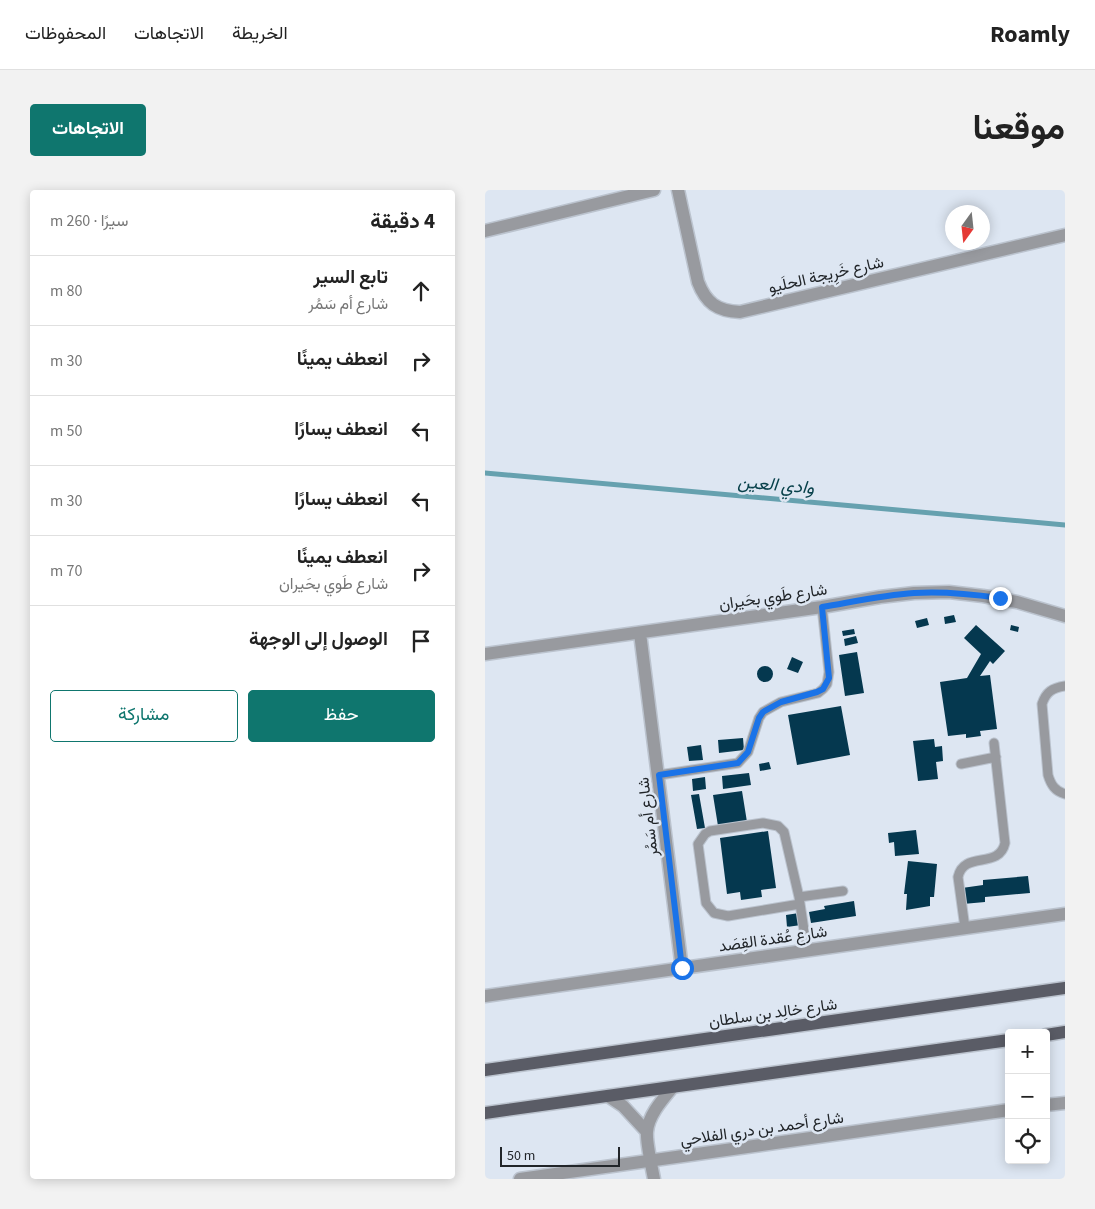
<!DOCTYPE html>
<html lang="ar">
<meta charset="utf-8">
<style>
body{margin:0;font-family:"Source Sans 3",Vazirmatn,sans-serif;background:#f2f2f2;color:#222;direction:rtl}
.controls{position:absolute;right:15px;bottom:15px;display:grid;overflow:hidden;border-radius:5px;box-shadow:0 2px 12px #0003}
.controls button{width:45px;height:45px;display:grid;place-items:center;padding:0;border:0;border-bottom:1px solid #e0e0e0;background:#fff;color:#222;font:25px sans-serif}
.compass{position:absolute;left:460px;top:15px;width:45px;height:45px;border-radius:50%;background:#fff;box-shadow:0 2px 12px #0003;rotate:195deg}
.scale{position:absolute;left:15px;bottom:12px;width:120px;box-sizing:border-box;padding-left:5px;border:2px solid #212529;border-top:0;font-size:14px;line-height:18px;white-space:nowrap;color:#212529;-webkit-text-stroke:4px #dde6f2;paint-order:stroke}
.stop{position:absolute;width:15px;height:15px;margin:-11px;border:4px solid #1a73e8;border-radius:50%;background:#fff}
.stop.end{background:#1a73e8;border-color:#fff;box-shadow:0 1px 5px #0008}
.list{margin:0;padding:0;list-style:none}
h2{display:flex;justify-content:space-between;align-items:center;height:65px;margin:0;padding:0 20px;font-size:21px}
h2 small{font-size:16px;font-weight:400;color:#767676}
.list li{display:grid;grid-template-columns:32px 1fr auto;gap:15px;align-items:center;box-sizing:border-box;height:70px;padding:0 20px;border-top:1px solid #e0e0e0}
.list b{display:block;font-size:19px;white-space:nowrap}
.list p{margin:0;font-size:16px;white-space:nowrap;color:#767676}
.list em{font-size:16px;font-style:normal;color:#767676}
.actions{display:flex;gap:10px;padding:15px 20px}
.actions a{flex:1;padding:11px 0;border:1px solid #0f766e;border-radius:5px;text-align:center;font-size:18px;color:#0f766e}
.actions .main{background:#0f766e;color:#fff}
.icon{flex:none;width:28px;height:28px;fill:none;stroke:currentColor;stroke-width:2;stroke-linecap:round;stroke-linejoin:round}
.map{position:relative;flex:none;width:580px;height:989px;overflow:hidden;direction:ltr;border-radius:5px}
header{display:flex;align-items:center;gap:30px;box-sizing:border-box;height:70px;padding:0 25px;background:#fff;border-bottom:1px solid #e0e0e0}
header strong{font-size:24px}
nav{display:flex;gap:28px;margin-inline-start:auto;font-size:18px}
.intro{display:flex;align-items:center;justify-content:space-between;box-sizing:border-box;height:120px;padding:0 30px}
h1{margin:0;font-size:35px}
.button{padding:12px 22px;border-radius:5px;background:#0f766e;color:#fff;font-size:18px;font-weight:700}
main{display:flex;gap:30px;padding:0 30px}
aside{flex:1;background:#fff;border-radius:5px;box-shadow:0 2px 12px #0003}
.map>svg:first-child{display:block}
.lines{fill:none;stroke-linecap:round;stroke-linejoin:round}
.stream{stroke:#66a1af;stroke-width:5}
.building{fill:#05384f}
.service-casing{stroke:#bbc3ce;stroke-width:11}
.minor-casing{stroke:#bbc3ce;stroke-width:15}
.primary-casing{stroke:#bbc3ce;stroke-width:15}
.service{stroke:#989a9f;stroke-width:9}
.minor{stroke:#989a9f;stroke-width:12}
.primary{stroke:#5a5c66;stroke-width:12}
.route{stroke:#1a73e8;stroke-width:6}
.labels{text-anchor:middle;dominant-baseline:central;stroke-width:5;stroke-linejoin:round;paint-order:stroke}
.street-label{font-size:16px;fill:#212529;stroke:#dde6f2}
.water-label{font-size:18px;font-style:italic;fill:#08414b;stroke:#dde6f2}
</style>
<header>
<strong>Roamly</strong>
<nav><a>الخريطة</a><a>الاتجاهات</a><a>المحفوظات</a></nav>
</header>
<div class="intro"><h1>موقعنا</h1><a class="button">الاتجاهات</a></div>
<main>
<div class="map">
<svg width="580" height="989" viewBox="0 0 580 989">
<rect width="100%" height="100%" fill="#dde6f2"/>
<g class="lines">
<path class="stream" d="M0,283L580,335"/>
</g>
<path class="building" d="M469,425L471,432L460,434L459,427Z
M442,428L444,435L432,438L430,431Z
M491,435L520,461L508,474L505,471L495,486L505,485L512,539L495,541L496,546L481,548V544L463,546L455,492L482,488L496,464L479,448Z
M526,435L534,437L533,442L525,440Z
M369,439L370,444L358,446L357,441Z
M371,446L373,453L360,456L359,449Z
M372,462L379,503L360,506L354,465Z
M307,467L318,472L313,483L302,479Z
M272 484a8 8 0 1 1 16 0a8 8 0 1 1-16 0Z
M356,516L365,565L312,575L303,525Z
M258,548L259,560L234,563L233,550Z
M449,549L450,557L457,556L458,571L451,572L453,589L433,591L428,551Z
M216,555L218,570L204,571L202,557Z
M284,572L286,579L275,581L274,574Z
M264,583L266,595L238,599L237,586Z
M220,587L221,599L208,601L207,589Z
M257,601L262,632L233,636L228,605Z
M214,604L220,638L212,639L206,605Z
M431,640L434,664L410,666L409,652L404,653L403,643Z
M283,641L291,698L276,700L277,707L256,710L255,702L242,704L235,648Z
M423,671L452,674L449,707H445V716L421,720L422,704H419Z
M543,686L545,703L500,707V712L478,714L477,698L498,695V690Z
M369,711L371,726L326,733L324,722L340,719L339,716Z
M314,723L316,735L302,737L301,725Z"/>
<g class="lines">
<g class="service-casing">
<path id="service" d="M580,496C567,498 561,502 557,514L563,585C566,595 570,601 580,604
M476,574L511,567
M174,585L253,573L263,562L274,528L278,522L296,512L333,503L338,499L342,494L344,482L337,417
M314,707L358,701
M315,714L243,726L229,723L221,713L213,654L220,644L225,641L278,633L293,636L299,642L314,707L322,760
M480,738L473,687C479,660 514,680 520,653L509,553"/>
</g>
<g class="minor-casing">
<path id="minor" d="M193,0L213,92C221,113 232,121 255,122L580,45
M0,41L169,0
M155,443L197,779
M0,464L337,417L395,407L429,403L464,402L498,406L532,412L580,426
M0,806L580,724
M123,906L138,916L162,942
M561,915L580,913
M35,989L524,920
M169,989C167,978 161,952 162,942C163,926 177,910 187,898"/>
</g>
<g class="primary-casing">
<path id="primary" d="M561,845L580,842
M0,880L580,798
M0,923L524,850"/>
</g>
<use href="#service" class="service"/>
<use href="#minor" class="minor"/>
<use href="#primary" class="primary"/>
</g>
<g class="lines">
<path class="route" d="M197,778L174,585L253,573L263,562L274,528L278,522L296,512L332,502L338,499L344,488L337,417C367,412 398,405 429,403C458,401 487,404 515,408"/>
</g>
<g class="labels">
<g class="street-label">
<text transform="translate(341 85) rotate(-13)">شارع خَرِيجة الحلَيو</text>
<text transform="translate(288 407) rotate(-8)">شارع طَوي بحَيران</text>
<text transform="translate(163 627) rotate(-97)">شارع أم سَمُر</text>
<text transform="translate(288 749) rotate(-8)">شارع عُقدة القِصَد</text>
<text transform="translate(288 823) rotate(-8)">شارع خالِد بن سلطان</text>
<text transform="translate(277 939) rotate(-8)">شارع أحمد بن دري الفلاحي</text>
</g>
<g class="water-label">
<text transform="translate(291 295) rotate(5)">وادي العين</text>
</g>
</g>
</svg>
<div class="controls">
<button>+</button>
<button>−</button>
<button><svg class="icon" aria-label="locate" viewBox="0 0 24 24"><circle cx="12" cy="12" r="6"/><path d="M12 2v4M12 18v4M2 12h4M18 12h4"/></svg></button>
</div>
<svg class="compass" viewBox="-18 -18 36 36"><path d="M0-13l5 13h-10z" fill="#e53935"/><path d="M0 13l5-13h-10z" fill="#767676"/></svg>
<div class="scale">50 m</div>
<div class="stop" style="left:197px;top:778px"></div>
<div class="stop end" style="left:515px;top:408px"></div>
</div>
<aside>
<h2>4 دقيقة<small>سيرًا · 260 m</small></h2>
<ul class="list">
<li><svg class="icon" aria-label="ahead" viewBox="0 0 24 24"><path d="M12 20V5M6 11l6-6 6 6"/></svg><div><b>تابع السير</b><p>شارع أم سَمُر</p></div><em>80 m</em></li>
<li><svg class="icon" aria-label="right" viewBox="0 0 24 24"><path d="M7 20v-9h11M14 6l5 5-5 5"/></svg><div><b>انعطف يمينًا</b></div><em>30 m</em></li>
<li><svg class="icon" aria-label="left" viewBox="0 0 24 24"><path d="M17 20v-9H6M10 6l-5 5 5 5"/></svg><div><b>انعطف يسارًا</b></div><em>50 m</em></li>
<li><svg class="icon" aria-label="left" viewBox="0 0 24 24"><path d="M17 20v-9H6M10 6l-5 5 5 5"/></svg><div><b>انعطف يسارًا</b></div><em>30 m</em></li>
<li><svg class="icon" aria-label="right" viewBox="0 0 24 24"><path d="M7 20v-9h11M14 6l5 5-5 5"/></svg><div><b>انعطف يمينًا</b><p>شارع طَوي بحَيران</p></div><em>70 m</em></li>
<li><svg class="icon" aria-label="arrive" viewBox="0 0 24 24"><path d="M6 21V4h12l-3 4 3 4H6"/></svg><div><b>الوصول إلى الوجهة</b></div></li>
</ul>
<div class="actions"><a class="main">حفظ</a><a>مشاركة</a></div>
</aside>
</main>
